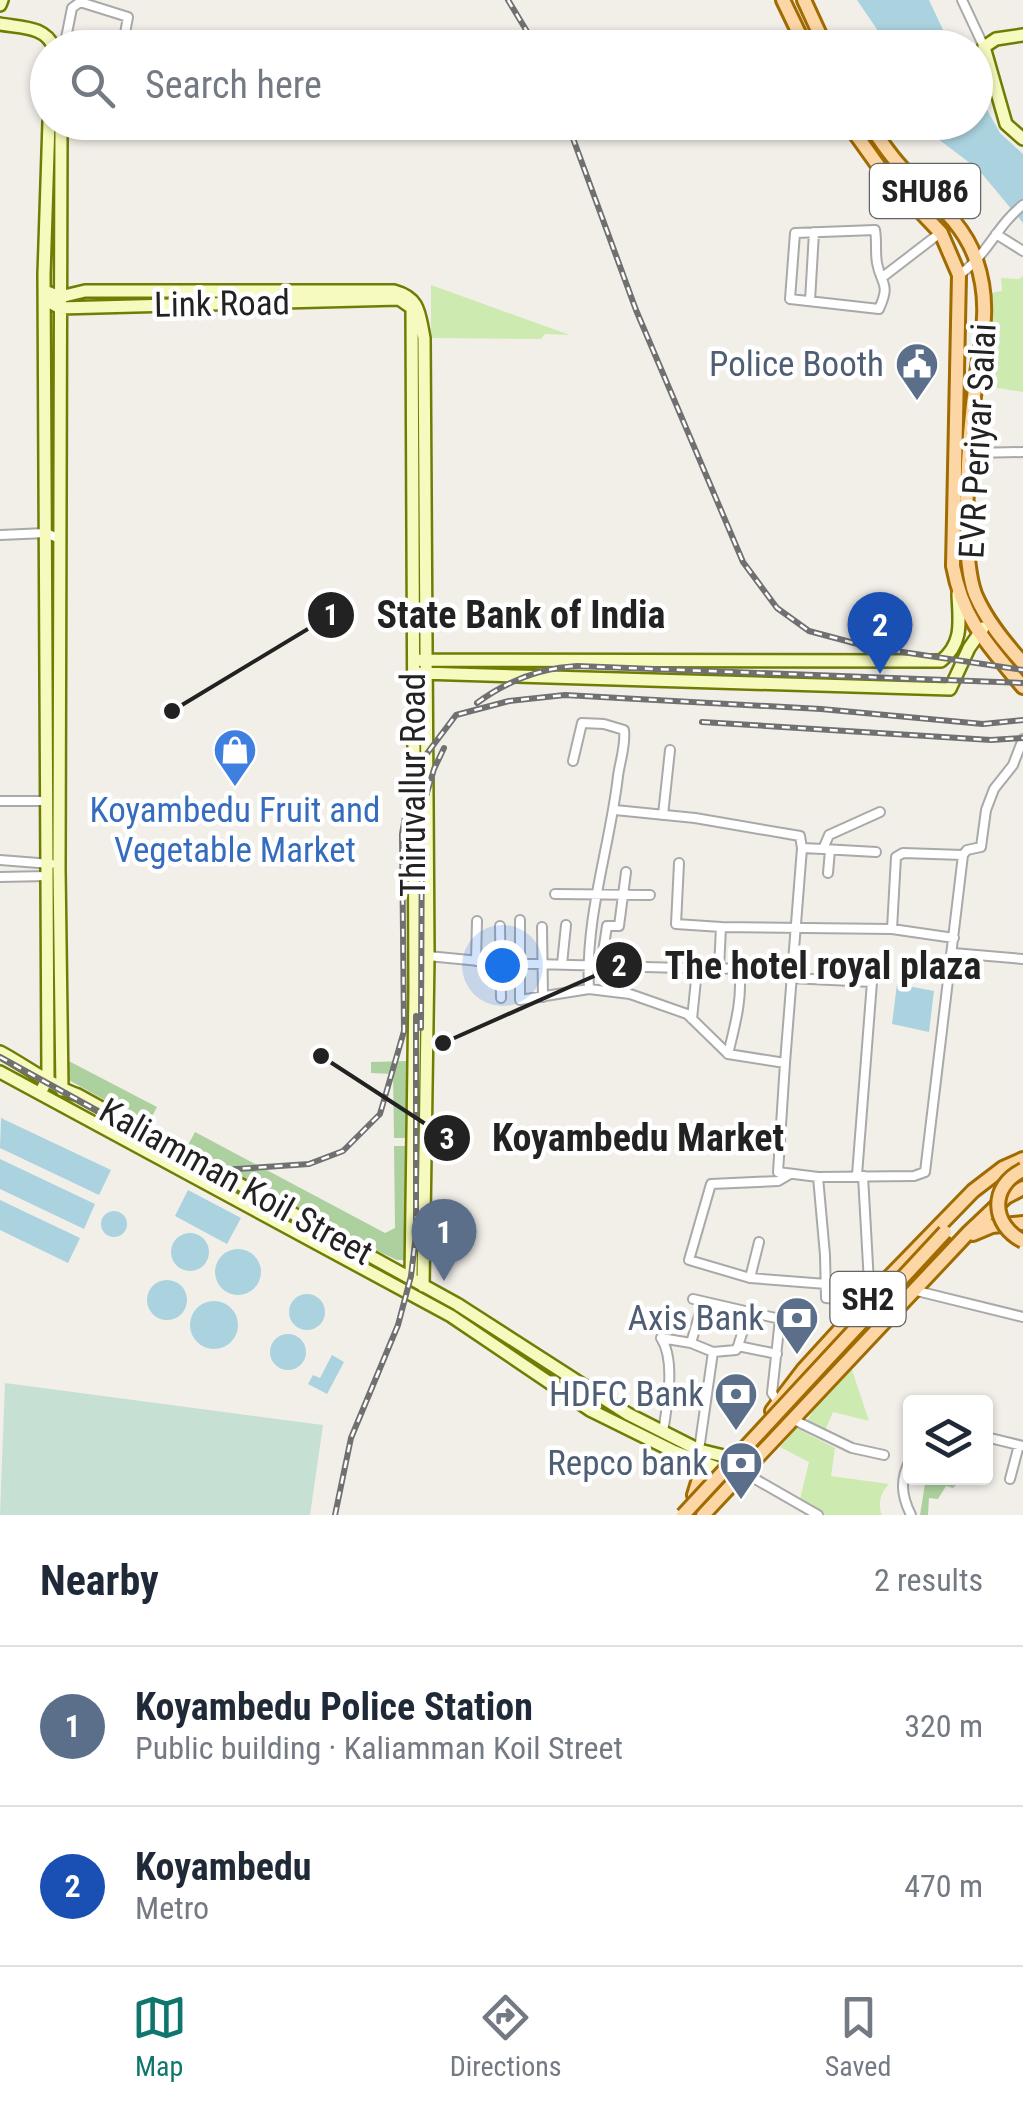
<!DOCTYPE html>
<meta charset="utf-8">
<style>
body{margin:0;font-family:"Roboto Condensed",sans-serif;background:#f2f2f3;color:#1f2937}
.controls{position:absolute;right:30px;bottom:30px;display:grid;overflow:hidden;border-radius:10px;box-shadow:0 2px 8px #0004}
.controls button{width:90px;height:90px;display:grid;place-items:center;padding:0;border:0;border-bottom:2px solid #e0e1e3;background:#fff;color:#1f2937;font:50px sans-serif}
.you{position:absolute;left:502px;top:965px;width:35px;height:35px;margin:-25px;border:8px solid #fff;border-radius:50%;background:#1a73e8;box-shadow:0 0 0 15px #1a73e833}
.badge{display:grid;place-items:center;width:65px;height:65px;border-radius:50%;background:#0f766e;color:#fff;font-size:32px;font-weight:700}
.pin{position:absolute;translate:-50% -82px;filter:drop-shadow(0 2px 5px #0008)}
.pin::after{content:'';position:absolute;top:52px;width:35px;height:30px;background:inherit;clip-path:polygon(0 0,100% 0,50% 100%)}
.list{margin:0;padding:0;list-style:none}
h2{display:flex;justify-content:space-between;align-items:center;height:130px;margin:0;padding:0 40px;font-size:42px}
h2 small{font-size:32px;font-weight:400;color:#747a83}
.list li{display:grid;grid-template-columns:65px 1fr auto;gap:30px;align-items:center;box-sizing:border-box;height:160px;padding:0 40px;border-top:2px solid #e0e1e3}
.list b{display:block;font-size:38px;white-space:nowrap}
.list p{margin:0;font-size:32px;white-space:nowrap;color:#747a83}
.list em{font-size:32px;font-style:normal;color:#747a83}
.icon{flex:none;width:55px;height:55px;fill:none;stroke:currentColor;stroke-width:2;stroke-linecap:round;stroke-linejoin:round}
.map{position:relative;flex:none;width:1023px;height:1515px;overflow:hidden}
.search{position:absolute;background:#fff;box-shadow:0 2px 8px #0004;left:30px;right:30px;top:30px;height:110px;display:flex;align-items:center;gap:25px;box-sizing:border-box;padding:0 35px;border-radius:55px;color:#747a83;font-size:38px}
.sheet{height:450px;background:#fff}
nav{display:flex;justify-content:space-around;align-items:center;box-sizing:border-box;height:140px;border-top:2px solid #e0e1e3;background:#fff;font-size:28px;color:#747a83}
nav a{display:grid;justify-items:center;gap:5px}
nav .on{color:#0f766e}
.map>svg:first-child{display:block}
.grass{fill:#cdebb0}
.forest{fill:#add19e}
.wetland{fill:#c6e0d4}
.water{fill:#aad3df}
.lines{fill:none;stroke-linecap:round;stroke-linejoin:round}
.street-casing{stroke:#a9a9a9;stroke-width:12}
.secondary-casing{stroke:#707d05;stroke-width:16}
.primary-casing{stroke:#a06b00;stroke-width:18}
.street{stroke:#fff;stroke-width:8}
.secondary{stroke:#f7fabf;stroke-width:11}
.primary{stroke:#fcd6a4;stroke-width:12}
.rail-casing{stroke:#707070;stroke-width:6}
.rail{stroke:#fff;stroke-width:2.5;stroke-dasharray:8;stroke-linecap:butt}
.primary-bridge-casing{stroke:#a06b00;stroke-width:18;stroke-linecap:butt}
.primary-bridge{stroke:#fcd6a4;stroke-width:12}
.labels{text-anchor:middle;dominant-baseline:central;stroke-width:9;stroke-linejoin:round;paint-order:stroke}
.shield{fill:#fff;stroke:#646464;stroke-width:2.5}
.shield-label{font-size:32px;font-weight:bold;fill:#222}
.street-label{font-size:35px;fill:#222;stroke:#fff}
.service-label{font-size:35px;fill:#4e5e75;stroke:#fff;text-anchor:end}
.shop-label{font-size:35px;fill:#366cbe;stroke:#fff}
.leader{fill:none;stroke:#222;stroke-width:4}
.callout-dot{fill:#222;stroke:#fff;stroke-width:4}
.mark-label{font-size:30px;text-anchor:middle;font-weight:bold;fill:#fff}
.callout-label{font-size:38px;text-anchor:middle;font-weight:bold;fill:#222;stroke:#fff;stroke-width:9;stroke-linejoin:round;paint-order:stroke}
</style>
<div class="map">
<svg width="1023" height="1515" viewBox="0 0 1023 1515">
<rect width="100%" height="100%" fill="#f2efe9"/>
<path class="grass" d="M1023,276V392L986,386C986,354 991,325 992,293L1002,291L1001,278L1019,279Z
M431,285L570,335L545,334L541,339L431,338Z
M851,1367L869,1421L833,1412L824,1433L805,1424L818,1403Z
M796,1428L835,1448L831,1476L889,1484C881,1492 877,1504 882,1515H822L799,1503L809,1462L780,1447Z"/>
<path class="forest" d="M63,1058L157,1107L148,1124L67,1079Z
M407,1061L408,1138H394L393,1074L371,1073V1062Z
M195,1132L385,1233L395,1228L394,1146H408L410,1260H397L207,1171L187,1147Z
M909,1472L910,1478H971L970,1482L960,1481L953,1488L946,1486L938,1499L929,1498L928,1515H920L925,1484L906,1480Z"/>
<path class="wetland" d="M5,1383L323,1425L310,1515H0Z"/>
<path class="water" d="M857,0H929L951,47H889Z
M976,90L1000,133L1023,154V223L978,169L938,139L930,123L976,122Z
M897,984L934,991L929,1032L892,1024Z
M1,1118L111,1170L99,1195L0,1148Z
M0,1159L95,1204L84,1229L0,1189Z
M188,1190L241,1218L227,1244L175,1216Z
M0,1200L80,1238L68,1263L0,1230Z
M101 1224a13 13 0 1 1 26 0a13 13 0 1 1-26 0Z
M171 1252a19 19 0 1 1 38 0a19 19 0 1 1-38 0Z
M215 1272a23 23 0 1 1 46 0a23 23 0 1 1-46 0Z
M147 1300a20 20 0 1 1 40 0a20 20 0 1 1-40 0Z
M289 1312a18 18 0 1 1 36 0a18 18 0 1 1-36 0Z
M190 1325a24 24 0 1 1 48 0a24 24 0 1 1-48 0Z
M270 1352a18 18 0 1 1 36 0a18 18 0 1 1-36 0Z
M332,1355L344,1362L327,1394L308,1384L313,1375L320,1378Z"/>
<g class="lines">
<g class="street-casing">
<path id="street" d="M962,0L984,47
M64,48L72,8L80,2L128,17L123,44L125,47L158,45L163,48
M875,230C877,240 875,252 877,263C881,285 891,283 879,309L790,299L795,233Z
M996,234L1023,251
M959,275C987,256 997,225 1023,205
M884,276L940,233
M810,301L814,232
M971,453L1023,452
M0,535L46,533L60,539
M573,761L582,723L604,724L624,730C626,745 620,761 618,776C610,847 585,916 589,989
M0,801H47
M663,815L670,750
M802,848L823,849L829,835L880,812
M823,849L876,852
M0,860L51,864
M679,863L676,924L721,927
M828,873L830,850
M0,877L47,876
M555,894L650,895
M520,920V1000L589,989L630,994L687,1014L728,1054L785,1063L802,848L800,836L695,818L615,810
M500,926L501,998
M542,927L543,997
M892,929L896,857L903,853L963,855L967,850L981,847L986,810L994,789L1013,765L1023,739
M953,953L1023,959
M428,956L500,963L719,969
M476,961L477,921
M562,964L566,925
M601,965L607,926H619L626,872
M790,978L872,982L857,1175
M692,1019L697,970
M728,1054C735,1025 743,998 739,968L719,969L721,927L892,929L954,938
M785,1063L778,1172L818,1177L914,1176L925,1172L963,855
M790,1174L778,1181L711,1184L689,1260L750,1278L826,1284
M818,1177L825,1255L826,1298L866,1301L869,1283L863,1176
M750,1278L759,1242
M913,1290L1023,1317
M693,1299L780,1319L772,1393L778,1402
M703,1302L691,1343L713,1352L736,1350L738,1346L777,1354
M661,1338C676,1361 667,1405 663,1432
M661,1338L691,1343
M738,1346L749,1312
M794,1420L852,1448L884,1455
M986,1437L1023,1446
M699,1450L713,1352
M910,1460C900,1479 901,1495 911,1515
M743,1472L818,1515
M1010,1479L1019,1445"/>
</g>
<g class="secondary-casing">
<path id="secondary" d="M0,5L2,0
M0,24C21,28 46,26 54,48
M1023,35L996,39L984,47L1006,124L1023,139
M59,122L61,130L59,869L62,1090
M45,291L60,297L85,291H394C420,298 419,313 424,338L428,956L423,1286
M46,300L60,308L399,299L412,308L415,990L411,1278
M416,660L941,661C964,643 959,620 958,594
M421,673L950,689
M950,689L969,648L983,628
M0,1052C23,1064 55,1088 78,1095L457,1304L628,1414L699,1450L732,1458
M0,1072L451,1316L590,1410L675,1452L720,1469
M40,1093L48,1078L44,274L49,122"/>
</g>
<g class="primary-casing">
<path id="primary" d="M783,0L806,48
M804,0L826,48
M847,122L882,171L941,233L959,275L953,566C963,621 989,646 1023,687
M868,122C879,139 891,157 905,171C931,198 964,223 976,260C991,304 982,336 976,381C969,429 959,551 975,594C986,620 1004,642 1023,663
M973,1234L992,1226L1023,1223
M772,1411L804,1369L866,1301L973,1191L1003,1168L1023,1159
M694,1495L699,1479L696,1459
M703,1515L969,1232L1006,1197L1023,1188"/>
</g>
<use href="#street" class="street"/>
<use href="#secondary" class="secondary"/>
<use href="#primary" class="primary"/>
<g class="rail-casing">
<path id="rail" d="M508,0L537,48
M567,122L636,310L743,562L777,608L809,631L869,647L1023,670
M477,703C507,681 540,668 577,666L1023,683
M702,722L991,740L1023,738
M421,1028L422,810L434,769L444,748
M0,1057L207,1171L309,1164L343,1151L380,1114L404,1031L402,834L413,772L456,715L509,701L565,695L821,709L983,724L1023,720
M335,1515L351,1438L398,1325L411,1276L416,1234V1016"/>
</g>
<use href="#rail" class="rail"/>
<g class="primary-bridge-casing">
<path id="primary-bridge" d="M1023,1170C989,1186 991,1225 1023,1241
M683,1515L945,1232"/>
</g>
<use href="#primary-bridge" class="primary-bridge"/>
</g>
<defs>
<g id="civic-pin" transform="scale(2.25)"><path d="M0 17L-7.5 6A9.5 9.5 0 1 1 7.5 6Z" fill="#5c6f8a" stroke="#fff"/><path d="M-.6-6.5H3V-4.5H.6V-3L4-1V1h2V6H-6V1h2V-1L-.6-3ZM-1.2 2.5V6h2.4V2.5Z" fill="#fff"/></g>
<g id="shop-pin" transform="scale(2.25)"><path d="M0 17L-7.5 6A9.5 9.5 0 1 1 7.5 6Z" fill="#3f7fe0" stroke="#fff"/><path d="M-5-2.5h2.3a2.7 3.5 0 0 1 5.4 0H5L5.5 6h-11ZM-1.5-2.5h3a1.5 2.3 0 0 0-3 0Z" fill="#fff"/></g>
<g id="bank-pin" transform="scale(2.25)"><path d="M0 17L-7.5 6A9.5 9.5 0 1 1 7.5 6Z" fill="#5c6f8a" stroke="#fff"/><path d="M-6-4H6V4H-6ZM0-2.3a2.3 2.3 0 1 0 0 4.6a2.3 2.3 0 1 0 0-4.6Z" fill="#fff"/></g>
</defs>
<g fill-rule="evenodd">
<use href="#civic-pin" x="917" y="364"/>
<use href="#shop-pin" x="235" y="750"/>
<use href="#bank-pin" x="797" y="1318"/>
<use href="#bank-pin" x="736" y="1394"/>
<use href="#bank-pin" x="741" y="1463"/>
</g>
<g class="labels">
<g class="shield">
<rect x="870" y="164" width="110" height="54" rx="8"/>
<rect x="830.5" y="1272" width="75" height="54" rx="8"/>
</g>
<g class="shield-label">
<text x="925" y="191">SHU86</text>
<text x="868" y="1299">SH2</text>
</g>
<g class="street-label">
<text transform="translate(222 304) rotate(-1)">Link Road</text>
<text transform="translate(978 441) rotate(-87)">EVR Periyar Salai</text>
<text transform="translate(413 785) rotate(-90)">Thiruvallur Road</text>
<text transform="translate(236 1182) rotate(29)">Kaliamman Koil Street</text>
</g>
<g class="service-label">
<text x="884" y="364">Police Booth</text>
<text x="764" y="1318">Axis Bank</text>
<text x="704" y="1394">HDFC Bank</text>
<text x="708" y="1463">Repco bank</text>
</g>
<g class="shop-label">
<text x="235" y="810">Koyambedu Fruit and<tspan x="235" dy="40">Vegetable Market</tspan></text>
</g>
</g>
<path class="leader" d="M172 711L331 615M443 1043L619 965M321 1056L447 1138"/>
<g class="callout-dot">
<circle cx="172" cy="711" r="10"/>
<circle cx="443" cy="1043" r="10"/>
<circle cx="321" cy="1056" r="10"/>
<circle cx="331" cy="615" r="25"/>
<circle cx="619" cy="965" r="25"/>
<circle cx="447" cy="1138" r="25"/>
</g>
<g class="mark-label">
<text x="331" y="625">1</text>
<text x="619" y="976">2</text>
<text x="447" y="1149">3</text>
</g>
<g class="callout-label">
<text x="521" y="628">State Bank of India</text>
<text x="823" y="979">The hotel royal plaza</text>
<text x="638" y="1151">Koyambedu Market</text>
</g>
</svg>
<div class="controls">
<button><svg class="icon" aria-label="layers" viewBox="0 0 24 24"><path d="M12 4l9 5-9 5-9-5zM3 14l9 5 9-5"/></svg></button>
</div>
<div class="you"></div>
<div class="pin badge" style="left:444px;top:1281px;background:#5c6f8a">1</div>
<div class="pin badge" style="left:880px;top:674px;background:#1a4fb4">2</div>
<div class="search"><svg class="icon" aria-label="search" viewBox="0 0 24 24"><circle cx="10" cy="10" r="6"/><path d="M15 15l6 6"/></svg>Search here</div>
</div>
<section class="sheet">
<h2>Nearby<small>2 results</small></h2>
<ul class="list">
<li><span class="badge" style="background:#5c6f8a">1</span><div><b>Koyambedu Police Station</b><p>Public building · Kaliamman Koil Street</p></div><em>320 m</em></li>
<li><span class="badge" style="background:#1a4fb4">2</span><div><b>Koyambedu</b><p>Metro</p></div><em>470 m</em></li>
</ul>
</section>
<nav>
<a class="on"><svg class="icon" aria-label="map" viewBox="0 0 24 24"><path d="M3 6l6-2 6 2 6-2v14l-6 2-6-2-6 2zM9 4v14M15 6v14"/></svg>Map</a>
<a><svg class="icon" aria-label="directions" viewBox="0 0 24 24"><path d="M12 3l9 9-9 9-9-9zM9 14v-3h6M13 9l2 2-2 2"/></svg>Directions</a>
<a><svg class="icon" aria-label="saved" viewBox="0 0 24 24"><path d="M7 4h10v16l-5-4-5 4z"/></svg>Saved</a>
</nav>
